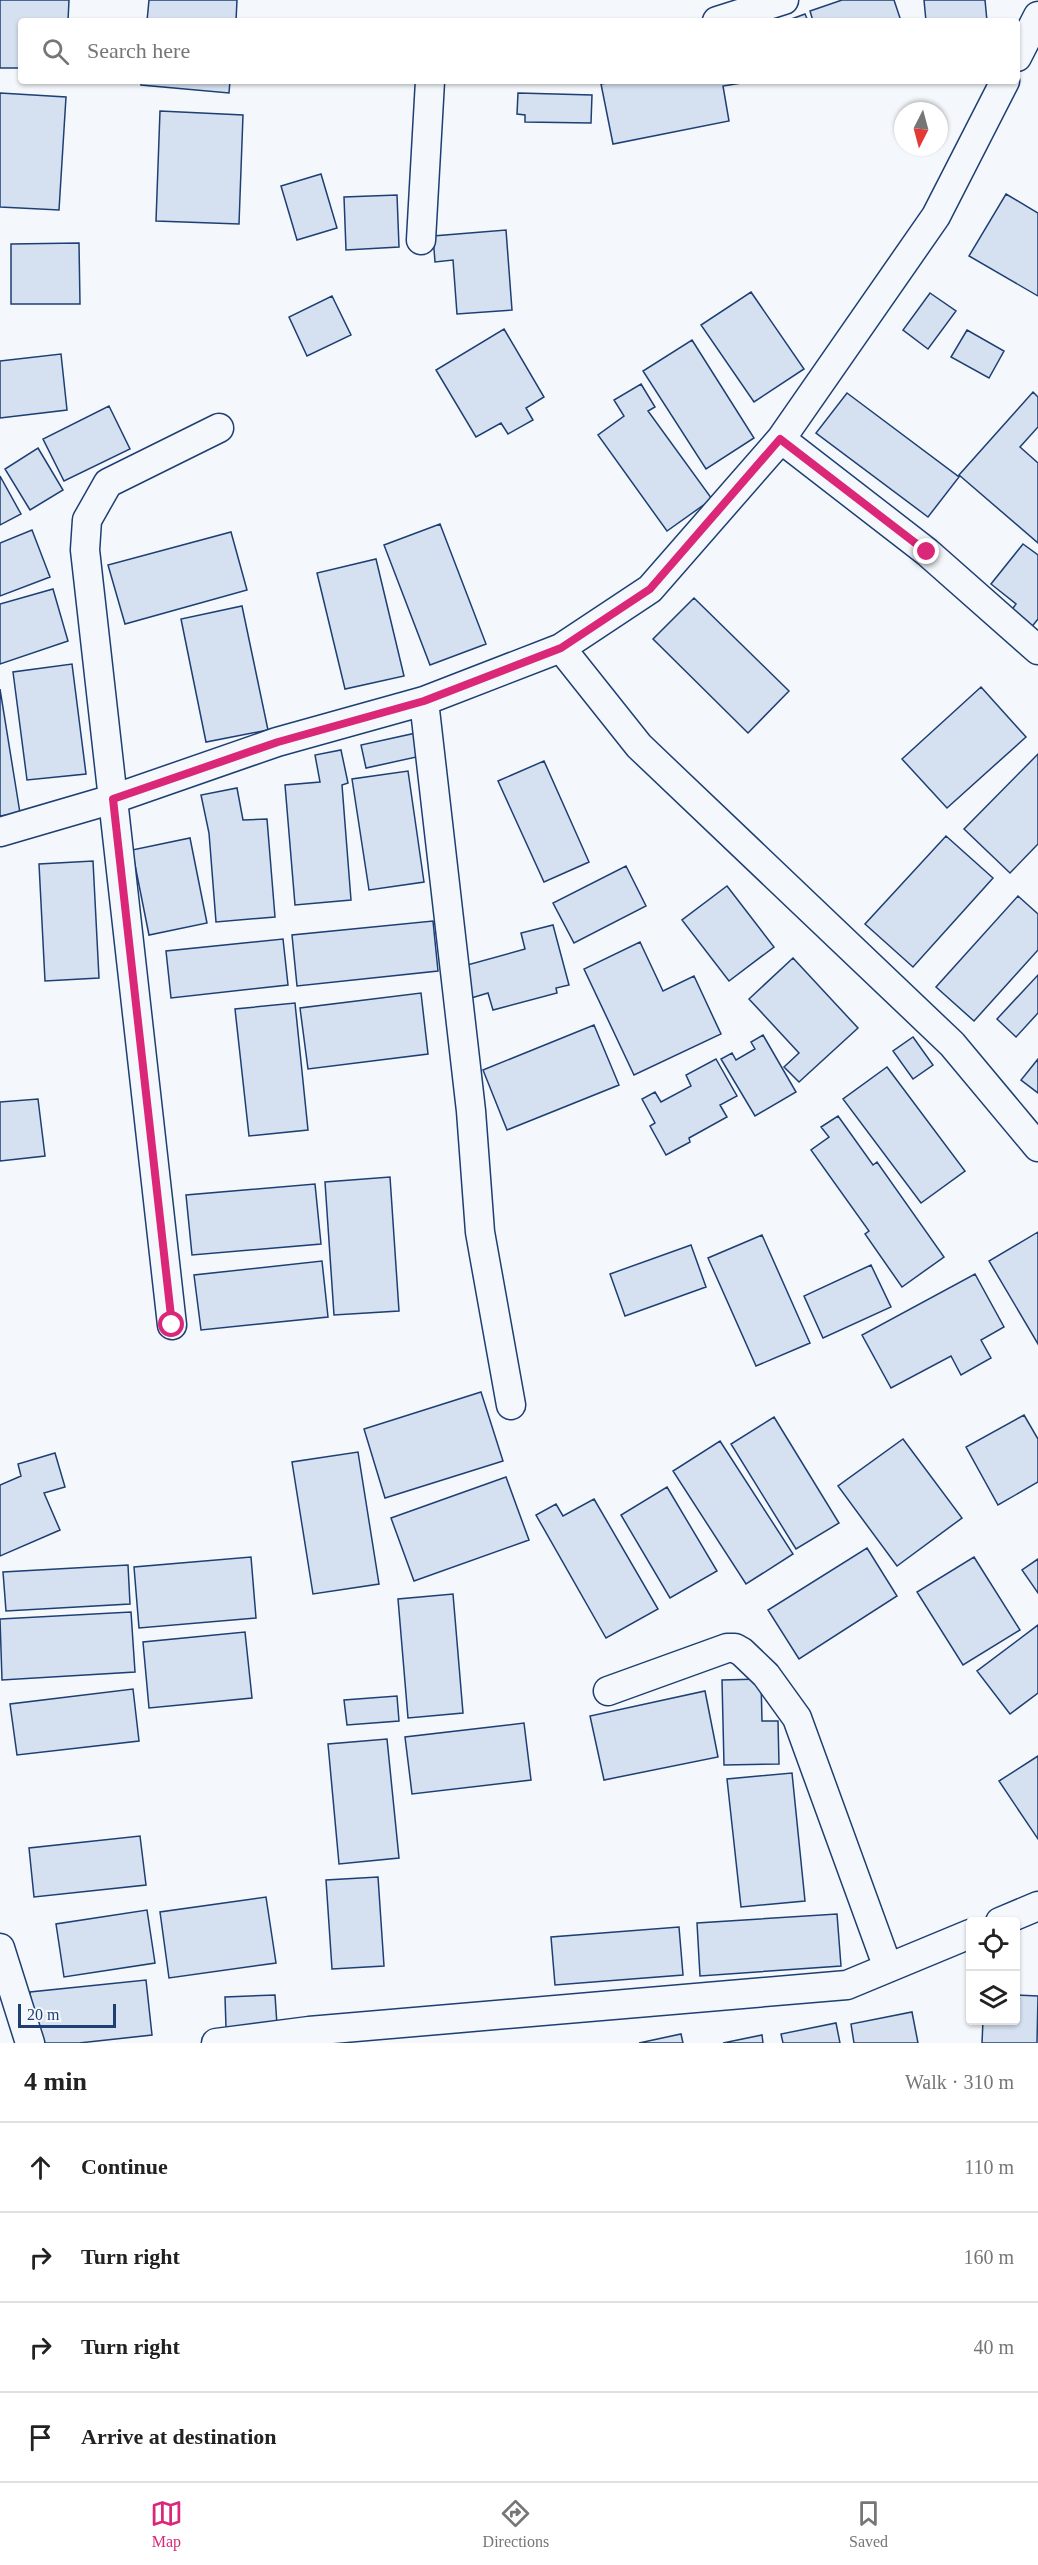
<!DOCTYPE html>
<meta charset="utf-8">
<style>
body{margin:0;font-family:"Times New Roman",serif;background:#f2f2f2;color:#222}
.controls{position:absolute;right:18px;bottom:18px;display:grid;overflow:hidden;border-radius:6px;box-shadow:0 2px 4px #0004}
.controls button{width:54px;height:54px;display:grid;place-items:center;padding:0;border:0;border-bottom:2px solid #e0e0e0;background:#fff;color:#222;font:30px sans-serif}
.compass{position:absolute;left:894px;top:102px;width:54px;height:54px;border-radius:50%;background:#fff;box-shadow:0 2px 4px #0004;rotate:186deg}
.scale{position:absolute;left:18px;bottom:15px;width:98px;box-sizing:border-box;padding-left:6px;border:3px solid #1d3f73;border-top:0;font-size:16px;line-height:21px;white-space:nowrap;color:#1d3f73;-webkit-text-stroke:4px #f4f7fb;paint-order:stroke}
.stop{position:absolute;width:18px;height:18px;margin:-14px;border:4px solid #db2777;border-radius:50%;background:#fff}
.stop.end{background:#db2777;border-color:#fff;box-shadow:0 2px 6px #0008}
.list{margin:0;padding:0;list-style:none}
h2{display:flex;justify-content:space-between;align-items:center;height:78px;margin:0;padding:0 24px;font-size:26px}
h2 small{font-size:20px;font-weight:400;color:#767676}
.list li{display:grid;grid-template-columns:39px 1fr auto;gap:18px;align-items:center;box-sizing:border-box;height:90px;padding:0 24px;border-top:2px solid #e0e0e0}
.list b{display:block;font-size:22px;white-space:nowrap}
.list em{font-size:20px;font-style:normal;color:#767676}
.icon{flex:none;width:33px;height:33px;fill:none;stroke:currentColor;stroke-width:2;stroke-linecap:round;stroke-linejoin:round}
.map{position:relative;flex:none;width:1038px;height:2043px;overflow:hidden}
.search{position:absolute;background:#fff;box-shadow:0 2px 4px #0004;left:18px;right:18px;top:18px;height:66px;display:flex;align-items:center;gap:15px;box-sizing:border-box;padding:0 21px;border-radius:6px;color:#767676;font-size:22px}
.sheet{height:438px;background:#fff}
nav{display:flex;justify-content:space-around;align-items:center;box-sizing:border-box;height:84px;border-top:2px solid #e0e0e0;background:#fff;font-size:16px;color:#767676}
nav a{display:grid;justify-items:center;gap:3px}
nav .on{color:#db2777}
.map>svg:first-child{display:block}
.building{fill:#d5e0f0;stroke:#1d3f73;stroke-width:1.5}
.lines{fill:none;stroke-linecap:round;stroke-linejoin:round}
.street-casing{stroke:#1d3f73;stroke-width:31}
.street{stroke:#f4f7fb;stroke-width:28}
.route{stroke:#db2777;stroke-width:8}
</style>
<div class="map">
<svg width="1038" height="2043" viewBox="0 0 1038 2043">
<rect width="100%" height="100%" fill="#f4f7fb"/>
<path class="building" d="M0,0H69L68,21H21V68H0Z
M149,0H237L236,21H147Z
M842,0H894L901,21H813L810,11Z
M924,0H985L987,21H926Z
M805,14L808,21H786Z
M141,81H230L229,93L141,85Z
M617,81H741V83L723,86L729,121L613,144L601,84Z
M0,93L66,97L59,210L0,207Z
M518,93L592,95L591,123L525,122V115L517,114Z
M160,111L243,115L239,224L156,221Z
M321,174L337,228L297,240L281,186Z
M1006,194L1038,213V296L969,256Z
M397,195L399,247L346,250L344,197Z
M506,230L512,310L457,314L453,260L435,262L433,236Z
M79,243L80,304H11V244Z
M751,292L804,369L754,402L701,325Z
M930,293L956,311L928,349L903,330Z
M332,296L351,335L307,356L289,317Z
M504,329L544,397L526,408L533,420L508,434L501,423L476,437L436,370Z
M967,330L1004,351L989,378L951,357Z
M692,340L754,438L706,469L643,371Z
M61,354L67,410L0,418V361Z
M641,384L655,407L648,411L712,499L667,531L598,435L624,416L614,400Z
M1033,392L1038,397V427L1020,447L1038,463V543L959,475Z
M847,393L959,477L928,517L816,433Z
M109,406L130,449L64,481L43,439Z
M38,448L63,490L30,510L5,469Z
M0,476L21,514L0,525Z
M440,524L486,644L430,665L384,545Z
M32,530L50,577L0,596V543Z
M231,532L247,590L125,624L108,565Z
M1023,544L1038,555V619L1026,634L1006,618L1016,604L991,584Z
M376,559L404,676L345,689L317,573Z
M53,589L68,641L0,664V604Z
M694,598L789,691L748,733L653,639Z
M242,606L268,730L206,742L181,619Z
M72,664L86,774L27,780L13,672Z
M981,687L1026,737L947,808L902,759Z
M0,689L20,813L0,816Z
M416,733L421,756L366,768L361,745Z
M341,750L348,783L342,785L351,900L295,905L285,785L320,782L315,755Z
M1038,754V844L1010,873L964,829Z
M544,761L589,862L544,882L498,781Z
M408,771L424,882L369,890L352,779Z
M237,788L243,820L267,819L275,917L216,922L209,833L201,795Z
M946,836L993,878L913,967L865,924Z
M190,838L207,923L149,935L132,850Z
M93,861L99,978L45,981L39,864Z
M626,866L646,906L574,943L553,903Z
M727,886L774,947L729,981L682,920Z
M1018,896L1038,914V950L974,1021L936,987Z
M433,921L438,971L297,986L292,935Z
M553,925L569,985L556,988L557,993L493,1010L488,993L468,999L460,967L525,949L521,933Z
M283,939L288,985L171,998L166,951Z
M640,942L663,991L694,976L721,1034L634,1075L584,969Z
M793,958L858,1028L799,1082L784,1067L799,1053L749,999Z
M1038,975V1013L1016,1037L997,1019Z
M421,993L428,1054L308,1069L300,1008Z
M295,1003L308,1130L249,1136L235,1009Z
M594,1025L619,1085L507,1130L483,1070Z
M763,1035L796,1092L755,1116L721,1059L732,1053L736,1060L755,1049L751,1042Z
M913,1037L933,1065L913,1079L893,1051Z
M716,1059L737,1096L720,1105L727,1117L689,1138L690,1142L666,1155L650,1126L655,1123L642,1099L655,1092L661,1102L691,1086L686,1075Z
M1038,1059V1093L1021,1080Z
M887,1067L965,1171L921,1203L843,1099Z
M38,1099L45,1156L0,1161V1102Z
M838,1116L873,1165L877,1162L944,1257L902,1287L865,1234L869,1231L811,1150L829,1137L821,1127Z
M390,1177L399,1311L334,1315L325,1182Z
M315,1184L321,1244L192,1255L186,1195Z
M1038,1232V1344L989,1261Z
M762,1235L810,1343L756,1366L708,1258Z
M691,1245L706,1287L625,1316L610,1274Z
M322,1261L328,1317L201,1330L194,1275Z
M871,1265L891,1307L823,1338L804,1296Z
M975,1274L1004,1327L981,1340L991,1358L961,1375L951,1356L891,1388L862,1335Z
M481,1392L503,1461L385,1498L364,1429Z
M1024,1415L1038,1439V1482L998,1505L966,1447Z
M774,1417L839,1523L796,1549L731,1444Z
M903,1439L962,1518L897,1566L838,1486Z
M720,1441L793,1554L746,1584L673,1471Z
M358,1452L379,1584L313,1594L292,1462Z
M55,1453L65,1487L44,1493L60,1530L0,1556V1485L21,1476L18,1464Z
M506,1477L529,1540L414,1581L391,1518Z
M667,1487L717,1571L670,1598L621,1515Z
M594,1499L658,1609L606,1638L536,1515L556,1504L563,1516Z
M867,1548L897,1596L799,1659L768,1610Z
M251,1557L256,1618L139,1628L134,1567Z
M974,1557L1020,1630L963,1665L917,1592Z
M1038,1559V1593L1022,1570Z
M128,1565L130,1604L6,1611L3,1572Z
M453,1594L463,1713L408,1718L398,1599Z
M131,1612L135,1672L2,1680L0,1619Z
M1038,1625V1693L1010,1714L977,1671Z
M245,1632L252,1698L149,1708L143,1642Z
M761,1679L762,1721H778L779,1764L724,1765L722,1680Z
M133,1689L139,1741L17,1755L10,1704Z
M705,1691L718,1757L604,1780L590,1716Z
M397,1696L399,1721L347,1725L344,1700Z
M524,1723L531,1780L412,1794L405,1737Z
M387,1739L399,1858L339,1864L328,1744Z
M1038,1756V1839L999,1781Z
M792,1773L805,1901L741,1907L727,1779Z
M140,1836L146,1885L34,1897L29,1848Z
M378,1877L384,1966L332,1969L326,1880Z
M266,1897L276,1963L169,1978L160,1912Z
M147,1910L155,1963L64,1977L56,1924Z
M837,1914L841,1966L700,1976L697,1923Z
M679,1927L683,1975L555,1985L551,1937Z
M146,1980L152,2035L79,2043H35L30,1992Z
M275,1995L277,2025L226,2027L225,1997Z
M1016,1995L1038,1996L1037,2043H982L983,2020H1016Z
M912,2012L918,2043H854L851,2024Z
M836,2023L840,2043H783L781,2034Z
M681,2034L683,2043H639Z
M762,2035L763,2043H723Z"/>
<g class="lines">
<g class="street-casing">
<path id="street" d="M717,21L784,0
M1017,57L1038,16
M421,240L430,81
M781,439L927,552L1038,650
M561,648L639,746L952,1044L1038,1147
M424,701L471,1111L480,1232L511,1405
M0,832L113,799L277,742L424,701L561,648L650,589L781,439L936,216L1005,81
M172,1325L85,550L87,520L108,483L219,428
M608,1691L727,1648H735L742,1652L766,1675L797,1718L888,1968
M1000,1922L1038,1906
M0,1948L30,2043
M216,2043L309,2031L847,1985L970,1934"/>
</g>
<use href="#street" class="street"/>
</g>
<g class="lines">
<path class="route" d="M172,1325L113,799L278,742L424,701L561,648L650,589L780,439L927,552"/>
</g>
</svg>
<div class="controls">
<button><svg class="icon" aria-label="locate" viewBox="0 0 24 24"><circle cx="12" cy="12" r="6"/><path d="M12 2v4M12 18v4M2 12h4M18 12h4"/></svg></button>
<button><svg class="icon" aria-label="layers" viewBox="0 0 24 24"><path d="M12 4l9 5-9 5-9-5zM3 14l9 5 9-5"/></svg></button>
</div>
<svg class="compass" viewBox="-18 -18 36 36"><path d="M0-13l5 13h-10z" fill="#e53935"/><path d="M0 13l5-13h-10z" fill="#767676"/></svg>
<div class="scale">20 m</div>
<div class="stop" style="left:172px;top:1325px"></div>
<div class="stop end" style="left:927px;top:552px"></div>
<div class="search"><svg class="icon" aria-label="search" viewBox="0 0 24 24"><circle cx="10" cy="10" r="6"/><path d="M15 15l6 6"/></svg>Search here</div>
</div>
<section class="sheet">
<h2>4 min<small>Walk · 310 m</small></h2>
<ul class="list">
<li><svg class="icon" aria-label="ahead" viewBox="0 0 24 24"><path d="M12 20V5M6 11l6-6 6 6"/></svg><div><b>Continue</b></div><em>110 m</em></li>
<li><svg class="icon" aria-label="right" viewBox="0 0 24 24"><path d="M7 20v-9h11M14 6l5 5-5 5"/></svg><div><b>Turn right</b></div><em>160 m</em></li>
<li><svg class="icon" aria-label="right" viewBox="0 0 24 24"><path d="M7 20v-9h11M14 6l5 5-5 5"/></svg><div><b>Turn right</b></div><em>40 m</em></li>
<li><svg class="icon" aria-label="arrive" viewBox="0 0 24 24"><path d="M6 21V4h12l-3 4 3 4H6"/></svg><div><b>Arrive at destination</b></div></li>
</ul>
</section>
<nav>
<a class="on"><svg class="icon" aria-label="map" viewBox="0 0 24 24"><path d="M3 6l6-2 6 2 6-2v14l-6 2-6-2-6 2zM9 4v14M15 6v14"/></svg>Map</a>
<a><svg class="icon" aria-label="directions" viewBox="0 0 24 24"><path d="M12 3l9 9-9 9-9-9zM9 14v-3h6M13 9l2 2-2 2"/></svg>Directions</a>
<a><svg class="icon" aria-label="saved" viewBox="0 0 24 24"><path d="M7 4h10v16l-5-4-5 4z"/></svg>Saved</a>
</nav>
